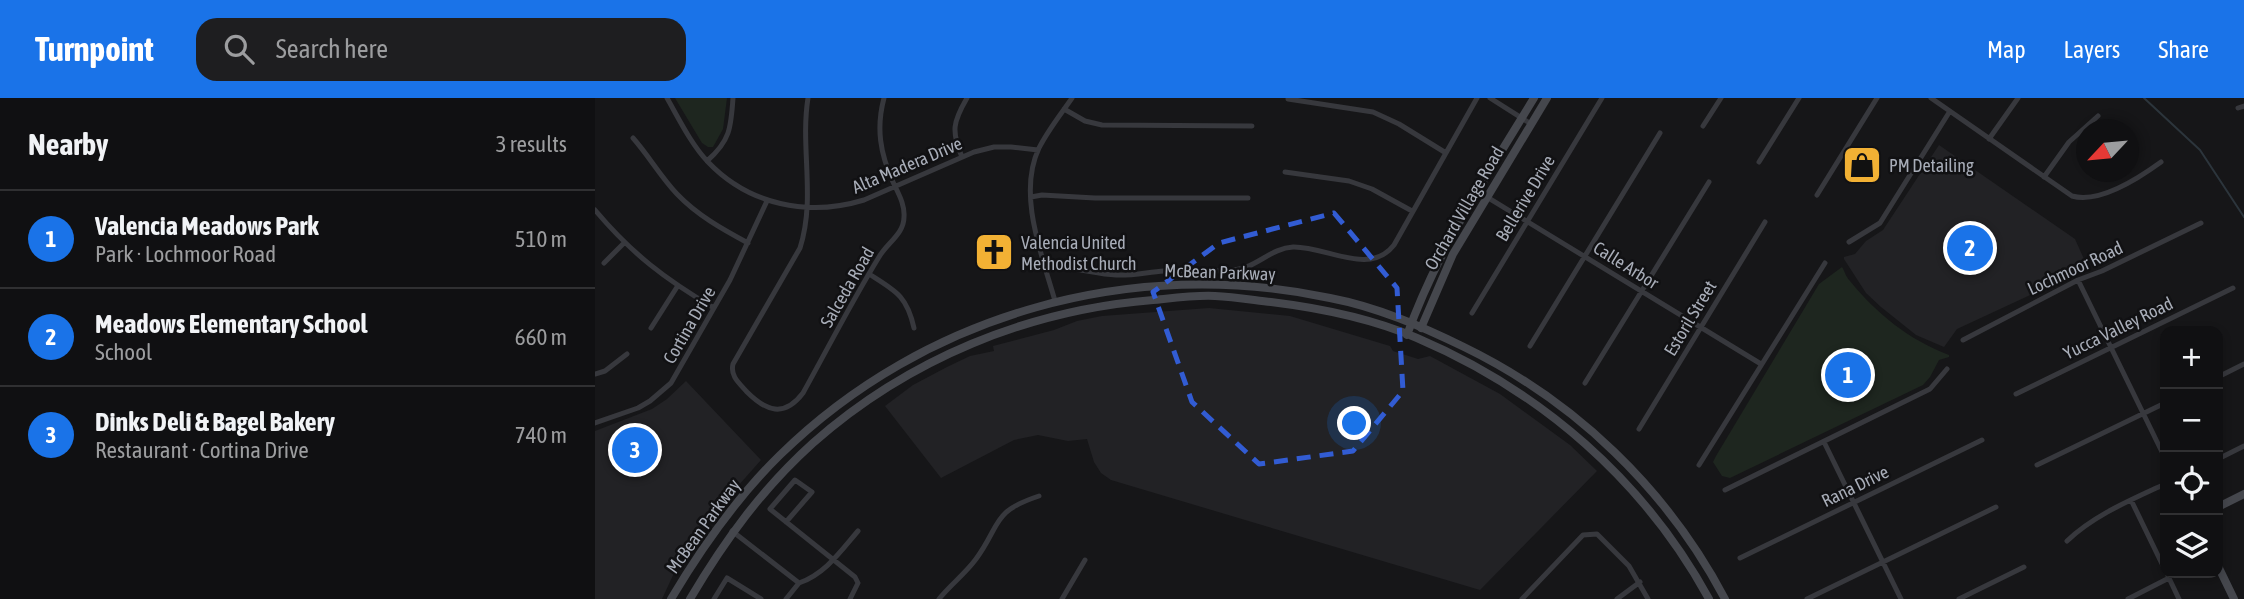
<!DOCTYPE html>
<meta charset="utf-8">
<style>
body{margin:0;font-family:"Asap Condensed",sans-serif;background:#1e1e20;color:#f1f3f6}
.controls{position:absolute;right:21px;bottom:21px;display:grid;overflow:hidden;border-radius:14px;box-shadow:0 4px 10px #0003}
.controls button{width:63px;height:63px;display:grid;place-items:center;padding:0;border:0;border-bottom:2px solid #303032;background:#101012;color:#f1f3f6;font:35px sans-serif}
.compass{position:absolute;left:1481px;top:21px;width:63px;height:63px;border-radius:50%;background:#101012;box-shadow:0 4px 10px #0003;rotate:244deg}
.you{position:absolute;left:760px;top:326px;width:24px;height:24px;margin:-18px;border:5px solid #fff;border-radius:50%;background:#1a73e8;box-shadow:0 0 0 10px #1a73e833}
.badge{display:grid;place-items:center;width:46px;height:46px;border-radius:50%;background:#1a73e8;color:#fff;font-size:23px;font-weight:700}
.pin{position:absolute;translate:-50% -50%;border:4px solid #fff;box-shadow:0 2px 7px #0006}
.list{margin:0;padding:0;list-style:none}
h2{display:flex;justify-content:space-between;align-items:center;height:91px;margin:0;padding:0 28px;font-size:30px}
h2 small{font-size:23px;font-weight:400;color:#9c9d9f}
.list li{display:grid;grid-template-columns:46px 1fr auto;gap:21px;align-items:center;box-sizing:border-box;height:98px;padding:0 28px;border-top:2px solid #303032}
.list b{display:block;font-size:26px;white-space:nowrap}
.list p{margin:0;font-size:23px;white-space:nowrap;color:#9c9d9f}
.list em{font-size:23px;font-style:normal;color:#9c9d9f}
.icon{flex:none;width:38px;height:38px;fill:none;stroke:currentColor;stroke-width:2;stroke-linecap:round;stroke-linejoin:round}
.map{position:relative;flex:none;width:1649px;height:501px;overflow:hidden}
header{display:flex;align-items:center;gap:42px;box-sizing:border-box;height:98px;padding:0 35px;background:#1a73e8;color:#fff}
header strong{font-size:33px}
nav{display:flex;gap:38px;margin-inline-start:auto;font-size:24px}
.search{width:490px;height:63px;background:#1e1e20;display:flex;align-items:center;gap:18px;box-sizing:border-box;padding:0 24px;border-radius:21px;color:#9c9d9f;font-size:26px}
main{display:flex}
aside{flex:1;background:#101012}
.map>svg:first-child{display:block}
.built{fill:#222225}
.green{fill:#1e261f}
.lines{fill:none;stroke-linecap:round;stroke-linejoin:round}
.stream{stroke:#2c353c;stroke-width:2}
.street{stroke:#37383d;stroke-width:5}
.secondary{stroke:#45474d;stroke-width:8}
.marked{fill:none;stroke:#325cd3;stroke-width:5;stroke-dasharray:14 9;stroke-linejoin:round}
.labels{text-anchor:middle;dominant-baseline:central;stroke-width:5;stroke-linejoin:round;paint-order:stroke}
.street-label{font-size:18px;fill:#a8adb8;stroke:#111113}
.poi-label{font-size:18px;fill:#a8adb8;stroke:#111113;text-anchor:start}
</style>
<header>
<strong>Turnpoint</strong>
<div class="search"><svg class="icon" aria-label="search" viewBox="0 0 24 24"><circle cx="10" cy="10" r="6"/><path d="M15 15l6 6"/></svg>Search here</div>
<nav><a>Map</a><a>Layers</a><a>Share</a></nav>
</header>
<main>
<aside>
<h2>Nearby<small>3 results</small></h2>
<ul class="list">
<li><span class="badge">1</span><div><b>Valencia Meadows Park</b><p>Park · Lochmoor Road</p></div><em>510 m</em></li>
<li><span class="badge">2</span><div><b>Meadows Elementary School</b><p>School</p></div><em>660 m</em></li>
<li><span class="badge">3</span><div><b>Dinks Deli &amp; Bagel Bakery</b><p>Restaurant · Cortina Drive</p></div><em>740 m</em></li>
</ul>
</aside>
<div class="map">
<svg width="1649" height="501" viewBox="0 0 1649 501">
<rect width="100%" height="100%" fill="#161618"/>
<path class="built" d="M1344,47L1480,141L1493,170L1362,231L1349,249L1321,237L1286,209L1271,195L1249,161V159L1260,156L1271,143L1288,132Z
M614,210L695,218L795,248L798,253L823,261L835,258L905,296L975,347L1002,373L885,492L516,382L506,375L499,364L492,341L473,343L443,337L419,342L346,380L290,308L318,287L352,269L375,258L399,253L398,248L459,232L482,223L507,218Z
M91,283L166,362L135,397L87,458L67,501H0V333L57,311L72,301Z"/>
<path class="green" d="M80,0H132L128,31L118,49H113L107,45Z
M1247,169C1250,174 1251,179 1255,183C1281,215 1314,242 1354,257V259L1344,262L1335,279L1328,287L1135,380L1127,378L1118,364L1121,358L1224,186Z"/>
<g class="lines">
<path class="stream" d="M1549,0L1605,52L1649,119"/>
<path class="street" d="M72,0C84,21 96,46 113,64C154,107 213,119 269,102L379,54L399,49H416L443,52
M213,0C205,50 221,100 205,150L138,266C135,278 144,285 152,294C171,313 189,320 208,295C233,250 257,203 284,159C292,145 309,136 309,119C310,106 303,95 298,84C285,55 281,30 289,0
M895,0L936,26
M1336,0L1477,98C1505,106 1544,80 1566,64
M693,1L778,14L804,26L851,55
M1643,10L1649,8
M469,11L490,23L507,27L657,28
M1108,28L1126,0
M38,40C54,58 65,78 82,96C102,117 127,131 153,145
M1394,41L1423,0
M367,59C356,33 358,24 372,0
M112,63C135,43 136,30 138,0
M1164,64L1204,0
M690,74L754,83L777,91L817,113
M1449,79L1474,44L1503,18
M882,93L1166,266
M1222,97L1282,0
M436,99L447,97L500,100H653
M0,112C37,156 70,181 119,210
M1254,144L1285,125L1355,13
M9,165L29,145
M452,172C480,167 495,176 521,177C537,178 553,174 569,173C592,172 616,174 639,172C661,170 676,150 698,149C731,148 774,179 799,147L882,0
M274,176C301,193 312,198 319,230
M1483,182L1570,360
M460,203C447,157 422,96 444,50C453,32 466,16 477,0
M877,215L1007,0
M56,230L82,189
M1368,242L1483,182L1507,173L1606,125
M935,248L1065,35
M0,276L10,273L32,256
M1623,279L1649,266
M990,285L1114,84
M1421,296L1638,190
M0,325L43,310L55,303L76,285L135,182L172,103
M1044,331L1170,124
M1229,344L1306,501
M1623,361L1649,348
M1104,367L1230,165
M1442,367L1570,305
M1130,392L1335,291L1352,271
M1536,402L1570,472
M191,424L217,394L200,382L175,411L260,479L263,485L255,501
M137,433L204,485L191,501
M1472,443C1499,417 1536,402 1570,386
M1145,460L1387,342
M1573,478L1584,501
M204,485C230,476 245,454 263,433
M119,501L132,480L166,501
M344,501C355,487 370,476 381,461C407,425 396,414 444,398
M467,501L490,462
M927,501L988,437L1002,436L1034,468L1053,501
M1022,501L1045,484
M1212,501L1401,409
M1364,501L1429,469
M1533,501L1574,480"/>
<path class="secondary" d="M826,230L858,156L952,0
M812,237C843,151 892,77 939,0
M1623,409L1649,396
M1623,468L1639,501
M76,501C107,449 142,399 185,357C330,215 538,158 735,200C782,209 826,228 869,249C980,303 1072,391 1130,501
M95,501C130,442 167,391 218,345C313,261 433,212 558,202C578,200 600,197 620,198C639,199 658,202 676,204C725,210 776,220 822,240C946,293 1049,382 1114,501"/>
</g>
<path class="marked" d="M739,115L802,190L808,293L758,353L664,366L597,304L558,194L624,145Z"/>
<defs>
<g id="shop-square" transform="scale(2.0125)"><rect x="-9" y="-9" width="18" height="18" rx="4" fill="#f2b134" stroke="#111113"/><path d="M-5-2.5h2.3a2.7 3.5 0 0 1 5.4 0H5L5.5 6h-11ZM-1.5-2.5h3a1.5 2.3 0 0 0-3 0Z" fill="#111"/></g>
<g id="church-square" transform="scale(2.0125)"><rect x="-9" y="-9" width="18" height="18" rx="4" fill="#f2b134" stroke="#111113"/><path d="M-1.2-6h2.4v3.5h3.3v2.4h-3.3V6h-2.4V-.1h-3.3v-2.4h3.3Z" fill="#111"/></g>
</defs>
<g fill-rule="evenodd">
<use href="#shop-square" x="1267" y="67"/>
<use href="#church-square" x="399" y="154"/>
</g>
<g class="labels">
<g class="street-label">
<text transform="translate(312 67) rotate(-23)">Alta Madera Drive</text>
<text transform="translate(930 100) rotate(-59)">Bellerive Drive</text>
<text transform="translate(869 110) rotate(-60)">Orchard Village Road</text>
<text transform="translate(1031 167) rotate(32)">Calle Arbor</text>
<text transform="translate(1480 170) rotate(-25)">Lochmoor Road</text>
<text transform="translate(625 174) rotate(2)">McBean Parkway</text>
<text transform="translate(252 189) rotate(-60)">Salceda Road</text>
<text transform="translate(1095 220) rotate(-59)">Estoril Street</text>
<text transform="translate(94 227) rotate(-60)">Cortina Drive</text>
<text transform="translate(1523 230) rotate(-26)">Yucca Valley Road</text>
<text transform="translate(1260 388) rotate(-26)">Rana Drive</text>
<text transform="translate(108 428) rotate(-54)">McBean Parkway</text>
</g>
<g class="poi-label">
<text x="1294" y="67">PM Detailing</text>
<text x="426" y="144">Valencia United<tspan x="426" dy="21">Methodist Church</tspan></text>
</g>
</g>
</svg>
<div class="controls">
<button>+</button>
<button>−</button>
<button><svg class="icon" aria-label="locate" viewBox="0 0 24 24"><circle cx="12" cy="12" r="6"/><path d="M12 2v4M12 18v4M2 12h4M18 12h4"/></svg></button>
<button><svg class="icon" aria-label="layers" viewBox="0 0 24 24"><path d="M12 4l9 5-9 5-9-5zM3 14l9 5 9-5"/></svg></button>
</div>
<svg class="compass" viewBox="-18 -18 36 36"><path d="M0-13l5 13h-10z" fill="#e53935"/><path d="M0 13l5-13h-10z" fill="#9c9d9f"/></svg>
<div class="you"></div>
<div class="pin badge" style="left:1253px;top:277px">1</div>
<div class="pin badge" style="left:1375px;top:150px">2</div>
<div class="pin badge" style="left:40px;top:352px">3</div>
</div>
</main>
